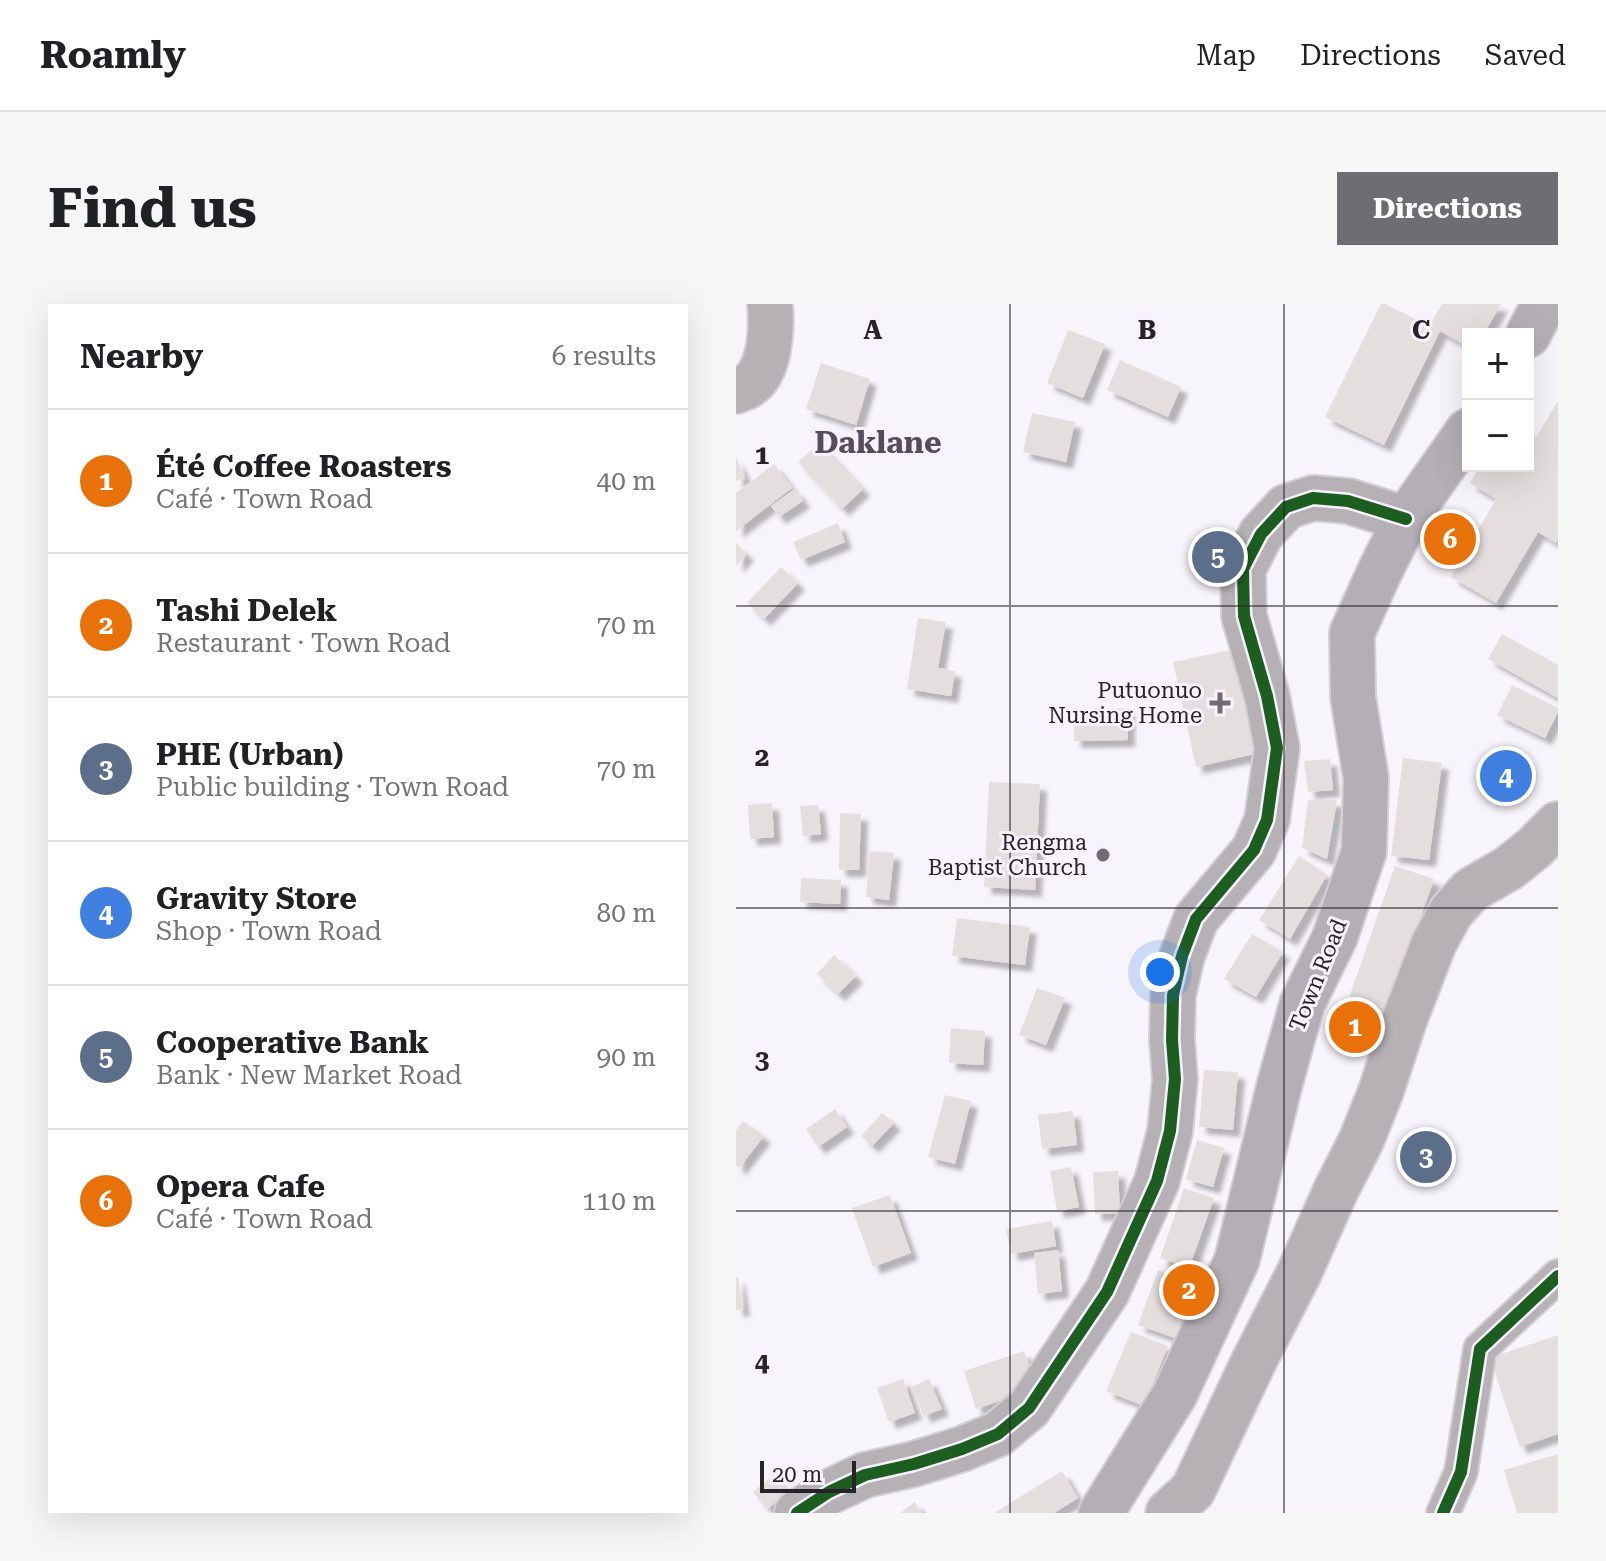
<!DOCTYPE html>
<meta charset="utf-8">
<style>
body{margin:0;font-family:"Roboto Serif",serif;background:#f6f6f6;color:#202124}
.controls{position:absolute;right:24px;top:24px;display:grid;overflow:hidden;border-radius:0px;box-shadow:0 8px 32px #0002}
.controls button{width:72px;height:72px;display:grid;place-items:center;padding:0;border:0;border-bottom:2px solid #e0e0e0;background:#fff;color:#202124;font:40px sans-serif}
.scale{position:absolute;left:24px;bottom:20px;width:96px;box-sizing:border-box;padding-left:8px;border:4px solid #27232a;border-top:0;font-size:22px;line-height:28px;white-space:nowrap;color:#27232a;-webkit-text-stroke:6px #f8f1fe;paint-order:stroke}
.you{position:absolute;left:424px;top:668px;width:28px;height:28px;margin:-20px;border:6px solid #fff;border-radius:50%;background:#1a73e8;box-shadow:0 0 0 12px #1a73e833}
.badge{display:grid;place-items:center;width:52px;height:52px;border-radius:50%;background:#706c73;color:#fff;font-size:26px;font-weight:700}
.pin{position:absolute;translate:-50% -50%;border:4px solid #fff;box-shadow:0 2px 8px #0006}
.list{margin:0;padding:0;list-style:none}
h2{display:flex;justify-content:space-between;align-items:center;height:104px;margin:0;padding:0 32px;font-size:34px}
h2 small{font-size:26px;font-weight:400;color:#757577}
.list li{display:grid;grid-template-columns:52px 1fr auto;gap:24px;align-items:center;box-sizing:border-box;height:144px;padding:0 32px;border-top:2px solid #e0e0e0}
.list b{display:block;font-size:30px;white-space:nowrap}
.list p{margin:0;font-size:26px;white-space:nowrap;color:#757577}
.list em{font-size:26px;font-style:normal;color:#757577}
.map{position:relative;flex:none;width:822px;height:1209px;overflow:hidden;border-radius:0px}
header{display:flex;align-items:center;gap:48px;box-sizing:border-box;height:112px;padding:0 40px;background:#fff;border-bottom:2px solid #e0e0e0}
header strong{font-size:38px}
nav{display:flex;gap:44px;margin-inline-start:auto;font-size:28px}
.intro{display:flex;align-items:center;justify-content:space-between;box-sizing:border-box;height:192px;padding:0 48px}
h1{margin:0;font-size:56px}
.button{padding:20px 36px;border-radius:0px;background:#706c73;color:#fff;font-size:28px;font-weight:700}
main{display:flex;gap:48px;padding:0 48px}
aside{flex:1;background:#fff;border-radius:0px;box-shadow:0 8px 32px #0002}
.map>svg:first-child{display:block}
.building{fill:#e4dfde;filter:url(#shadow)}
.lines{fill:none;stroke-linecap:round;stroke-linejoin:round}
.street-casing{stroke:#d2cfd5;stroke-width:36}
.secondary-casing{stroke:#d2cfd5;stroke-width:48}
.highway-casing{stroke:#d2cfd5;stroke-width:48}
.street{stroke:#b6b2b5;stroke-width:32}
.secondary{stroke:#b5b1b5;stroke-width:44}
.highway{stroke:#b4afb4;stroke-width:44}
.cycleway-casing{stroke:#f8f1fe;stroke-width:17}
.cycleway{stroke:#1b5e20;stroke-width:12}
.grid{fill:none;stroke:#27232a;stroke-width:2;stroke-opacity:0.55}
.poi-dot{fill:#706c73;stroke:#f8f1fe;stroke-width:3}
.labels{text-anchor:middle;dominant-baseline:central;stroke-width:6;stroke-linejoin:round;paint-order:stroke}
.poi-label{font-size:22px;fill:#27232a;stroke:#f8f1fe;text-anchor:end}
.street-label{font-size:22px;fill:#27232a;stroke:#f8f1fe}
.district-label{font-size:30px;font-weight:bold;fill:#564c5d;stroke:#f8f1fe}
.grid-label{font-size:26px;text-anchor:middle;font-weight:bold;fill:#27232a;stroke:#f8f1fe;stroke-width:6;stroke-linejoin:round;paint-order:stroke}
</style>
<header>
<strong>Roamly</strong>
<nav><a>Map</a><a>Directions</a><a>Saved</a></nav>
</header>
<div class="intro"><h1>Find us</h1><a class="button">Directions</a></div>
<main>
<aside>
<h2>Nearby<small>6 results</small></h2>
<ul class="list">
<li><span class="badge" style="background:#e8710a">1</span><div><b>Été Coffee Roasters</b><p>Café · Town Road</p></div><em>40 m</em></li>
<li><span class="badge" style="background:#e8710a">2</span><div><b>Tashi Delek</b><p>Restaurant · Town Road</p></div><em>70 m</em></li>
<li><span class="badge" style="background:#5c6f8a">3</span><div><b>PHE (Urban)</b><p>Public building · Town Road</p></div><em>70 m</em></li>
<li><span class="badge" style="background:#3f7fe0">4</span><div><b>Gravity Store</b><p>Shop · Town Road</p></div><em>80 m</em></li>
<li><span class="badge" style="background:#5c6f8a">5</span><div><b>Cooperative Bank</b><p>Bank · New Market Road</p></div><em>90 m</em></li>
<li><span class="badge" style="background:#e8710a">6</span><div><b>Opera Cafe</b><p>Café · Town Road</p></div><em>110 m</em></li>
</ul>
</aside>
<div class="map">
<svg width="822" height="1209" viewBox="0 0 822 1209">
<defs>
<filter id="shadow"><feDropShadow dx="7" dy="7" stdDeviation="2" flood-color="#0004"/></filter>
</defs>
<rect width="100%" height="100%" fill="#f8f4fb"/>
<path class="building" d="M645,0H649L693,22L706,0H765L748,30H732V43L704,27L648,141L589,113Z
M332,26L369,40L347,94L311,79Z
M384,56L445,83L432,113L371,86Z
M85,59L134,75L120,121L70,105Z
M822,97V235L820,239L802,228L760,299L715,273L760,195L734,179L744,162H792V128L800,133Z
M296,109L339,118L330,158L287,148Z
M83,139L127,185L106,205L62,158Z
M0,153L9,174L0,177Z
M38,160L56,184L0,227V189Z
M59,185L67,197L43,213L35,202Z
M102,219L109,238L65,256L57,238Z
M0,239L11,250L0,262Z
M45,263L62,279L28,315L11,299Z
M182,314L210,318L202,364L219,367L215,392L171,385Z
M766,330L822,361V394L752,355Z
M505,344L527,448L460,463L437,358Z
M776,381L822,404V408L809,434L761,411Z
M392,404V436L338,437L337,405Z
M667,454L706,459L693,556L655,552Z
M594,455L597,486L572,488L568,457Z
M253,478L304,480L299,586L248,583Z
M572,496H601L591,555L566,544Z
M36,499L38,533L14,535L12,501Z
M82,501L85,530L67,532L64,502Z
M104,509L125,510L123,566H103Z
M134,547L158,549L153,596L130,593Z
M563,552L591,571L554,635L523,616Z
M659,562L698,575L639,744L600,731Z
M65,574L105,576L104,600L64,598Z
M221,614L294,623L289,661L216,652Z
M516,630L547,648L520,693L488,675Z
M98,651L120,672L102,690L81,670Z
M301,684L329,694L310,741L283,731Z
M215,724L249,727L247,761L213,759Z
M468,766L502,768L497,826L463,823Z
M209,791L235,797L219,860L192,853Z
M99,805L111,823L82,843L70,825Z
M337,807L341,841L306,845L302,811Z
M146,809L158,819L136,842L125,832Z
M7,817L28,832L3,864L0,862V827Z
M461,836L488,844L477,883L450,875Z
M335,863L343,903L321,907L314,867Z
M382,867L384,909L359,910L357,868Z
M448,884L478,894L453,964L424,954Z
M154,891L175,949L137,963L116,904Z
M316,917L320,942L275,950L270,925Z
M322,946L326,987L302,990L298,949Z
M422,966L460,980L439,1034L402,1021Z
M2,973L7,1005L0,1006V974Z
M395,1028L432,1042L408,1102L370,1087Z
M822,1031V1130L784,1143L754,1054Z
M288,1047L301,1084L240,1105L228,1067Z
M167,1075L179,1109L153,1118L141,1084Z
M193,1075L206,1105L188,1112L175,1083Z
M822,1150V1209H781L768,1166Z
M326,1167L342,1194L318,1209H258Z
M38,1171L53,1188L31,1205L17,1188Z
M179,1198L186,1209H164Z"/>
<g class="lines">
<g class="street-casing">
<path id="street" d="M707,1209L725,1168L744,1045L822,972"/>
</g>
<g class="secondary-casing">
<path id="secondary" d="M0,87C4,85 9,84 12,82C35,67 36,24 34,0
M61,1209L93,1188L129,1171L178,1160L226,1145L262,1130L293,1104L371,988L421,877L434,827L439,775L436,736L437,691L446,652L460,615L518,546L531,516L541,444L531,392L508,312L507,265L525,230L550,203L577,194L612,197L670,215
M432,1209L457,1186L517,1059L563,969L600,886L625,837L645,787L668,717L698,639L715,608L735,586L773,564L798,544L822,520"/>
</g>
<g class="highway-casing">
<path id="highway" d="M792,31L808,0
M365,1209L439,1090L501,956L544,779L566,700L599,633L628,547L630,474L617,393L616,329L643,269L670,215L732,127"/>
</g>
<use href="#street" class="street"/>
<use href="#secondary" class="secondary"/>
<use href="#highway" class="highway"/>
<g class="cycleway-casing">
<path id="cycleway" d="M61,1209L93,1188L129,1171L178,1160L226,1145L262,1130L293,1104L371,988L421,877L434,827L439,775L436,736L437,691L446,652L460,615L518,546L531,516L541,444L531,392L508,312L507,265L525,230L550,203L577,194L612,197L670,215
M707,1209L725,1168L744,1045L822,972"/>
</g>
<use href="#cycleway" class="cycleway"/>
</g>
<path class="grid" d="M274,0V1209M548,0V1209M0,302H822M0,604H822M0,907H822"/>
<g class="poi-dot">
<path d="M480 387h8v8h8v8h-8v8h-8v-8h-8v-8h8z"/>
<circle cx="367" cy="551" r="8"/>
</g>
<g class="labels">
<g class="poi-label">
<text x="466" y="386">Putuonuo<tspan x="466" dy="25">Nursing Home</tspan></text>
<text x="351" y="538">Rengma<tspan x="351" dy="25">Baptist Church</tspan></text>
</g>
<g class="street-label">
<text transform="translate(582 671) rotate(-68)">Town Road</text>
</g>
<g class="district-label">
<text x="142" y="138">Daklane</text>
</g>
</g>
<g class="grid-label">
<text x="137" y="35">A</text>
<text x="411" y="35">B</text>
<text x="685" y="35">C</text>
<text x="26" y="160">1</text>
<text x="26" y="462">2</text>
<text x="26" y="765">3</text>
<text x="26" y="1067">4</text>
</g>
</svg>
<div class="controls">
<button>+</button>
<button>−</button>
</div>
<div class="scale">20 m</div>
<div class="you"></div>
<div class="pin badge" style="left:619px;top:723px;background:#e8710a">1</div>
<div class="pin badge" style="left:453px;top:986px;background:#e8710a">2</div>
<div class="pin badge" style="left:690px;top:853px;background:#5c6f8a">3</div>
<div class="pin badge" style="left:770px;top:472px;background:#3f7fe0">4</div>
<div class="pin badge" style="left:482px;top:253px;background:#5c6f8a">5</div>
<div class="pin badge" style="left:714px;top:235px;background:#e8710a">6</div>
</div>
</main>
